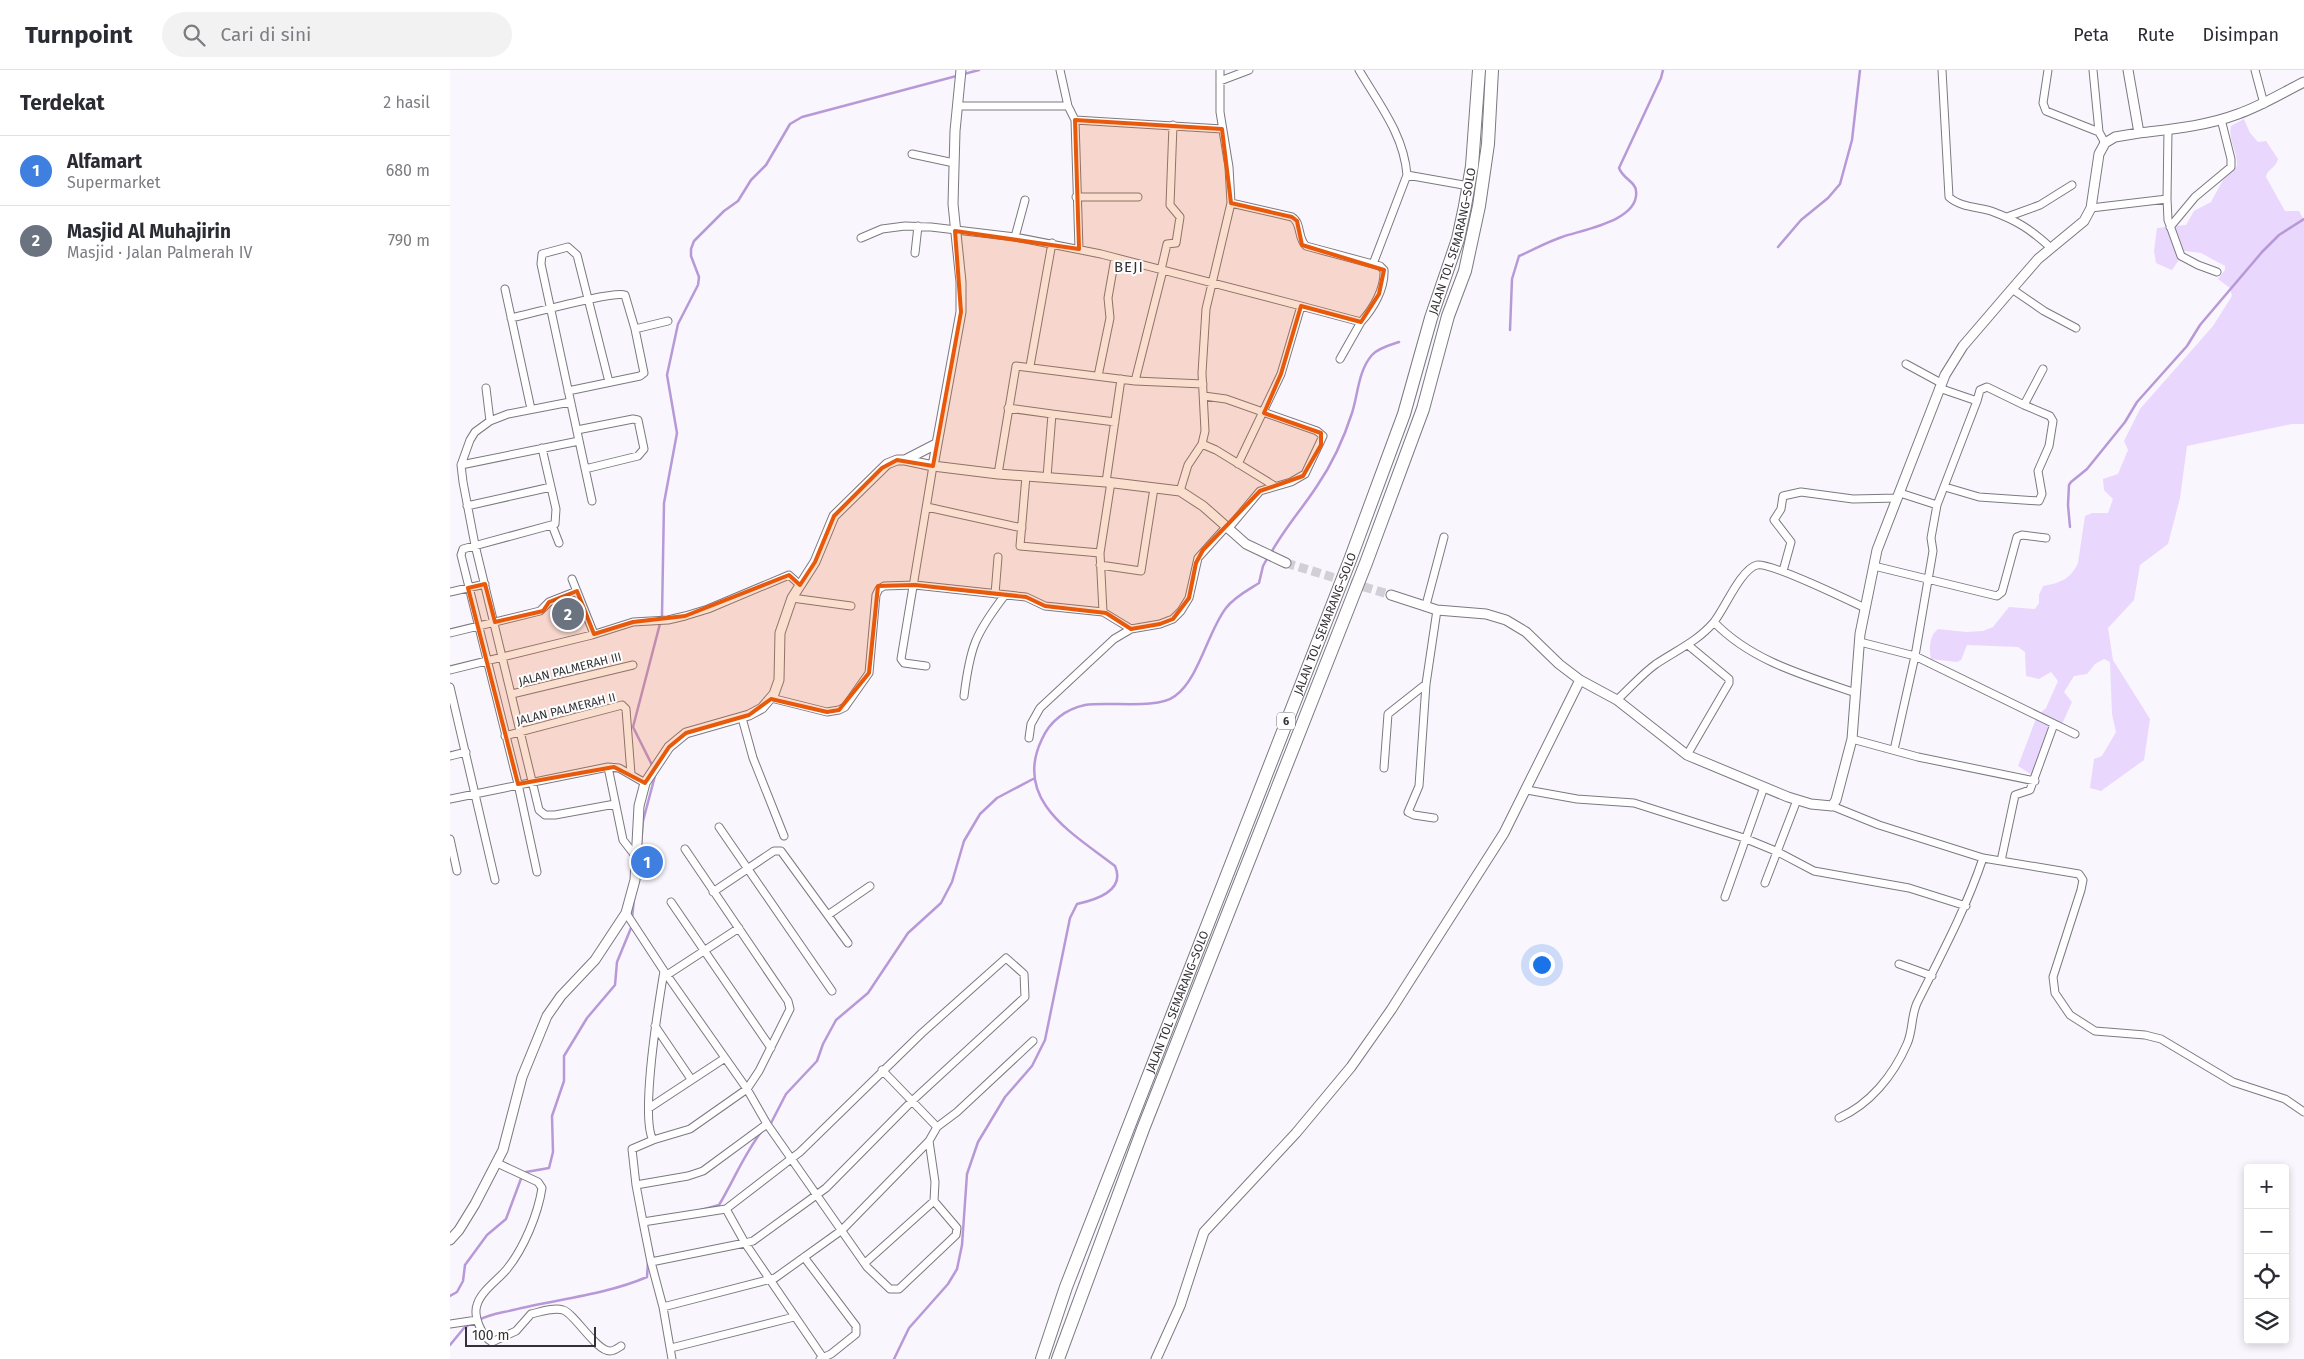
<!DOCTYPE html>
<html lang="id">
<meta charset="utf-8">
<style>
body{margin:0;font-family:"Fira Sans",sans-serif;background:#f2f2f3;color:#2b2b33}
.controls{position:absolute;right:15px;bottom:15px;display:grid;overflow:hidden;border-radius:5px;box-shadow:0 2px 8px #0003}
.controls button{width:45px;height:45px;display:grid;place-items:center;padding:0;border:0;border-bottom:1px solid #e1e1e2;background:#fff;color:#2b2b33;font:25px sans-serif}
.scale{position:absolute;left:15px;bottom:12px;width:131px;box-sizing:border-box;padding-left:5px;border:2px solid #343236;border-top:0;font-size:14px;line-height:18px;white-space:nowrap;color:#343236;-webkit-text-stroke:4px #fff;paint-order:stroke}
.you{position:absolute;left:1091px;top:894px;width:18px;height:18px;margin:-12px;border:4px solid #fff;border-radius:50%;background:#1a73e8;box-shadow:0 0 0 8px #1a73e833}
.badge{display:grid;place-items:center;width:32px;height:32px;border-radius:50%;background:#db2777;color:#fff;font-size:16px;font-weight:700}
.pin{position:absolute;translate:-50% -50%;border:2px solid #fff;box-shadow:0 1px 5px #0006}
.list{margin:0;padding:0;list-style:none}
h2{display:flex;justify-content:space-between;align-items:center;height:65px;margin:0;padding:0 20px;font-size:21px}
h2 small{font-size:16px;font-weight:400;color:#7c7c81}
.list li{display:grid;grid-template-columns:32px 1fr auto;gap:15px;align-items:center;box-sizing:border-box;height:70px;padding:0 20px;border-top:1px solid #e1e1e2}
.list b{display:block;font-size:19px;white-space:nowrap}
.list p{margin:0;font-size:16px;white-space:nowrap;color:#7c7c81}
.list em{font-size:16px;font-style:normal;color:#7c7c81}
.icon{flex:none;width:28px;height:28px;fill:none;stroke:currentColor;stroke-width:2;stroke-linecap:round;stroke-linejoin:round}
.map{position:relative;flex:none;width:1854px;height:1289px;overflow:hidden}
header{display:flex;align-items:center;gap:30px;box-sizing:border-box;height:70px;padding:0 25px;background:#fff;border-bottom:1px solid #e1e1e2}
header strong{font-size:24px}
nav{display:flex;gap:28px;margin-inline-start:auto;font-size:18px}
.search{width:350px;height:45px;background:#f2f2f3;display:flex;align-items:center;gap:12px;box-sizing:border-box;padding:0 18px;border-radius:28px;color:#7c7c81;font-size:19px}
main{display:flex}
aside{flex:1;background:#fff}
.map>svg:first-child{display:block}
.green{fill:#e9d7fd}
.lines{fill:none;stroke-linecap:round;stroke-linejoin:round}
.stream{stroke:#b899d7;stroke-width:2.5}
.tertiary-tunnel{stroke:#d2cfd6;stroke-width:9;stroke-dasharray:9 4.5;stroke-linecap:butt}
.minor-casing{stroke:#7c7980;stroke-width:9}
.tertiary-casing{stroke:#7c7980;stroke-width:11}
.motorway-casing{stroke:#7c7980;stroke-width:14}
.minor{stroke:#fff;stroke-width:7}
.tertiary{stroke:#fff;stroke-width:9}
.motorway{stroke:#fff;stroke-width:12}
.marked{fill:#e8590c;fill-opacity:0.2;stroke:#e8590c;stroke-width:4;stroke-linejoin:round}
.labels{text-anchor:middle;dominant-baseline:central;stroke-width:4;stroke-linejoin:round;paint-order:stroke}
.shield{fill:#fff;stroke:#717072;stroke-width:1}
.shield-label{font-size:11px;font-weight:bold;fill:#343236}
.street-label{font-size:12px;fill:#343236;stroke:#fff}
.quarter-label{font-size:15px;letter-spacing:1px;fill:#343236;stroke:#fff}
</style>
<header>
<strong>Turnpoint</strong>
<div class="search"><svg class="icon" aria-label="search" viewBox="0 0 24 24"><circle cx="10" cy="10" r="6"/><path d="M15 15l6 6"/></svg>Cari di sini</div>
<nav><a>Peta</a><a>Rute</a><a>Disimpan</a></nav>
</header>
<main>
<aside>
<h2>Terdekat<small>2 hasil</small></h2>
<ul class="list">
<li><span class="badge" style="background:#3f7fe0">1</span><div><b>Alfamart</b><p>Supermarket</p></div><em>680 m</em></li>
<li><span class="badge" style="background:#6b7280">2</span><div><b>Masjid Al Muhajirin</b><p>Masjid · Jalan Palmerah IV</p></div><em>790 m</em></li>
</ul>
</aside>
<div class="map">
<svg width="1854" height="1289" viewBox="0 0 1854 1289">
<rect width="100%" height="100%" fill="#faf6fe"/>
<path class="green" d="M1794,49L1800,63L1808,72L1816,71L1828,89C1826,98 1817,99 1816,107L1835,141H1849L1854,150V354H1842L1737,376L1730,428L1718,474L1690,495L1684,530L1658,558L1663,590L1700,649L1694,690L1651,721L1640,718L1644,689L1652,686L1666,662L1662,644L1660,592L1654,589L1645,594L1637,604L1624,606L1614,622L1622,632L1613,652L1599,664L1582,705L1568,696L1587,646L1596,638L1608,611L1601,602L1589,609L1576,606L1575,582L1568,577L1517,575L1511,590L1507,592L1481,589C1479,579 1479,566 1488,559L1516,562L1533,561L1543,557L1559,537L1585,539L1589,533V525L1593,516C1610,513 1621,509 1628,493L1635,446L1642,443H1658L1663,429L1654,420L1653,409L1668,404L1678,380L1674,371L1690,339L1763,256L1782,226L1780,218L1768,209L1775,200V196L1751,183L1735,181L1722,200L1706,193L1704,181L1707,158L1736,155L1744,141L1761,132L1773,110L1787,96C1788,82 1778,71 1781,56Z"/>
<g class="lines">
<path class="stream" d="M1328,177L1351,150L1378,128L1390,114L1402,70L1410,0
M1060,260L1062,209L1069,186C1083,180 1097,172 1112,167C1131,160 1190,151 1186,121C1186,112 1173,109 1169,98L1211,8L1213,0
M1620,457L1618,435L1619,415L1621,412L1637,399L1675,352L1687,332L1737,276L1750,255L1812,182L1829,165L1854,149
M821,483C834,459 852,439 867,416C882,394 894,368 902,343C908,325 908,301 922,285C928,278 940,275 949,272
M203,697L183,657L212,546L214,433L227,363L217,305L228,254L248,215L249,207L241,186V179L244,171L274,141L288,131L301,110L316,95L340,54L352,47L529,0
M191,774L193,751L206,702
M182,848L184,829
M320,1055L336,1024L367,991L373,974L386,950L418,923L458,863L491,833L502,812L514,771L530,744L547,728L583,709
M251,1140L269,1135C284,1110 294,1084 312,1061
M0,1226L7,1222L13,1211L15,1195L37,1165L56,1149L72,1106L76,1102L99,1098L103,1082L102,1046L114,1011V986L137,948L165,915L167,892L181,858
M29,1250C40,1244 51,1243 63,1240C107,1229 155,1225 197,1207L198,1192
M0,1275L14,1258L22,1253
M444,1289L459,1258L498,1214L507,1199L512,1175L517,1104L528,1072L555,1027L582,996L595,970L620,848L627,834C645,830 676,821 665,796C624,764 562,731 592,669C600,651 616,639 635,635C658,631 707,640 725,626C749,609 758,561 776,538C784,527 798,520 809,513L813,496L818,487"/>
<path class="tertiary-tunnel" d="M836,493L941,525"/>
<g class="minor-casing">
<path id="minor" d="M610,0L618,36
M909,0C929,34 954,65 957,105L1019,116
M1492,0L1499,127C1510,137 1527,137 1541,141C1568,151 1580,159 1601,178
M1598,0L1593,33L1596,41L1649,62
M1643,0L1649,62L1655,73
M1805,0L1814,34
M770,11L799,0
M508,36H618L625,50L629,179
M625,50L772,59
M462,84L504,93
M626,127H688
M1717,129L1718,150L1731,186L1748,195L1767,202
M781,133L842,147C852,153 847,168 856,176L930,196L934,200C935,219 923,239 911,252L851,236
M1641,138L1717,129L1718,60
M1557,147L1590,135L1622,115
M1720,157L1745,127L1781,97V89L1771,49
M565,167L575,130
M411,168L432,159L455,156L481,157L565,167L651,184L851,236L831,304L788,394
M465,183L468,156
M923,194L957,105
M711,200L717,174L726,173L730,147L720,135L723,55
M55,219L81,339
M1562,219L1594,241L1626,258
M61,248C81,244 161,221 175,225L185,259L194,303L190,306L118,321
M185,259L218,251
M890,289L911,252
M1456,294L1491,313
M580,296L602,173
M648,306L660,248L658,228L665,188
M685,311L713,200
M36,318L40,351
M1489,318L1527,331L1530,320L1537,317L1574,335L1593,299
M754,326L776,329L867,361L873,366L855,404L841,412L810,421L778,459
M120,332L58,344L40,351L25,362L20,370L11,395L13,412L25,475L89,740L95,745H105L165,734
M558,338L602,344L597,407
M602,344L665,352
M127,360L183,349L188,350L194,379L188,386L135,399
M752,374L766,380L823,415
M11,395L129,371
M548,404L566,296L685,311L753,314
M576,406L570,476L650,483
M656,412L671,309
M1495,417L1529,427L1589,431L1592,424L1588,401L1599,376L1603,351L1600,346L1574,335
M730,421L738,395L752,374L755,361L752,303L756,239L781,133L779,97L770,42V0
M1450,423L1487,435
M142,431L91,194L92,184L118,177L127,185L159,312
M17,436L101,417
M477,437L572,458
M102,455L109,473
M650,495L691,501L704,418
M1424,496L1547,526L1552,522L1567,467L1572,465L1596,468
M1333,501L1341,472L1324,450L1331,439L1333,426L1351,422L1403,429L1448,428
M122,509L144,564
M0,522L35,514
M545,524L548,487
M342,528L401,536
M976,535L994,467
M653,542L681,559
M1264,552C1301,591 1356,606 1406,623
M0,563L90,541L99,532L127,521
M1410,572L1465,586L1625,664
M476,596L454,593L451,589L483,396
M0,600L142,565L183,552L218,550L235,546L258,539L339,505L350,515
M0,617L45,810
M62,624L183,595
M514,626C520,577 525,564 555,525
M321,628L377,642L389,640L395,637L419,603L426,525L429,519L434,516L465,515L576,527L595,536L653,542L650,483L661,412
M1167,630C1180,618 1192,604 1206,594C1227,580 1248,571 1264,552C1275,538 1291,499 1307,495C1320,492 1398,530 1415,538
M292,648L303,688L334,766
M55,666L172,635L176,639L181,704
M579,668L581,654L590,638L664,569L681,559L710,554L723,549L731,541L739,528L748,488L776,457
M1402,669L1468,687L1585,711
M1444,680L1465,586L1483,481L1481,468L1487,435L1527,331
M1237,685L1279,613V609L1238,575
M0,686L16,682
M158,697L173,770L187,788
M934,698L938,644L976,614
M1077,720L1127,729L1184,733L1294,768L1328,782L1364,801L1459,818L1516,836
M0,729L158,697L169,698L195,713
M1382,736L1429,755L1533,788L1629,804L1633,810L1631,820L1603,907L1605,923L1620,945L1645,961L1695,965L1711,969L1783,1012L1835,1029L1854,1042
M984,748L964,745L958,742L969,716L976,614L987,540
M269,757L382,921
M0,769L7,801
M1551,791L1565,725L1580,720L1604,654
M87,802L68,714L11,485L13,479L105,454L106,439L92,378
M1315,813L1347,730
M263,822L324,781H331L398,873
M1275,827L1314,717
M221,832L321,978
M176,843L214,901L297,1019L317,1054L417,1197L440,1219H449L506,1165L507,1158L484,1131
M378,845L420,816
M1449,894L1482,906
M214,901C209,931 190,1047 203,1070L240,1059L297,1019L309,1001L340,939L338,931L235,779
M217,905L289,858
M205,956L241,1009
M432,1000L487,1057L507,1042L583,971
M199,1038L275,988
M1389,1048C1420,1034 1443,1006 1457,974C1463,961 1461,946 1467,933C1491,885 1516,839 1533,788
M47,1093L88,1112L92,1118C88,1144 74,1178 57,1199C48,1210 31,1221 27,1235C23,1246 32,1267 42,1272L66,1261L81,1244C90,1242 104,1237 113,1240C124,1243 146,1281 160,1281C164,1281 168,1278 171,1276
M186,1115L182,1079L203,1070
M193,1152L186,1115L238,1106L253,1101L317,1054
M354,1187L406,1256V1264L381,1284L370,1289
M201,1192L193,1152L276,1139
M415,1193L484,1131L485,1112L479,1071L487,1057
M213,1237L325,1208L392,1160L479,1071
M0,1254L27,1250
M221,1278L344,1247
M222,1289L213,1237L201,1192L295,1173L303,1171L376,1118L462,1031L575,927L574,904L556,888L472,963L350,1082L276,1139L295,1173L374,1289"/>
</g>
<g class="tertiary-casing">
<path id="tertiary" d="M1689,63C1722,59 1756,56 1788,44C1811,36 1832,23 1854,12
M455,390L486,374
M483,396L511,242V212L503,134L505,61L511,0
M941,525L987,540L1036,544L1056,550L1076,562L1109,594L1130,610L1167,630L1237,685L1338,727L1361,734L1382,736L1386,730L1402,669L1410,564L1427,480L1495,305L1513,276L1568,212L1588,189L1634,151L1641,138L1649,84L1655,73L1665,67L1689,63L1678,0
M0,1170L9,1160L25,1134L53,1080L72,1007L97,946L111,926L145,890L176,843L185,810L189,736L195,713L219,677L236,663L299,645L312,638L324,624L329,610L330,563L342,528L365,492L384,446L437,394L447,390H455L483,396L548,404L656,412L730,421L753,436L796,474L836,493
M706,1289L730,1236L754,1162L846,1063L901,997L941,940L1054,763L1130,610"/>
</g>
<g class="motorway-casing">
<g id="motorway">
<path id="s1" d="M592,1289L616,1217L900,490L954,344L981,248L1008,169L1015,136L1022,96L1029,0"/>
<path d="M608,1289L693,1059L916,493L973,339L998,246L1015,201L1029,136L1038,74L1042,0"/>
</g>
</g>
<use href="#minor" class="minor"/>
<use href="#tertiary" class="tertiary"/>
<use href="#motorway" class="motorway"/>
</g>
<path class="marked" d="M625,50L772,59L781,133L842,147L847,151L852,175L934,200L929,224L911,252L851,236L831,304L814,343L871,363V375L853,406L810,421L753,480L746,493L739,528L723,549L710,554L681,559L656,543L595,536L576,527L465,515L428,516L419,603L389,640L377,642L321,629L299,645L236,663L219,677L195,713L164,697L68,714L18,518L35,514L45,552L93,541L99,532L127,521L144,564L183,552L235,546L339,505L350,515L365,492L384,446L432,398L447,390L483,396L511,242L505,161L629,179Z"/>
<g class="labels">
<rect class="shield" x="827" y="642.5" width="18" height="17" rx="4"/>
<g class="shield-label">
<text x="836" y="651">6</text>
</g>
<g class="street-label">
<text stroke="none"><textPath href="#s1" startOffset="1192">JALAN TOL SEMARANG–SOLO</textPath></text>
<text stroke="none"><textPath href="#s1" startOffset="788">JALAN TOL SEMARANG–SOLO</textPath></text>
<text transform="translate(120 599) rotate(-14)">JALAN PALMERAH III</text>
<text transform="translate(116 639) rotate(-14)">JALAN PALMERAH II</text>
<text stroke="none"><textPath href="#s1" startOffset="382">JALAN TOL SEMARANG–SOLO</textPath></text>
</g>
<g class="quarter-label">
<text x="679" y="197">BEJI</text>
</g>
</g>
</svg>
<div class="controls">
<button>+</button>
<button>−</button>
<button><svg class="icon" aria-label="locate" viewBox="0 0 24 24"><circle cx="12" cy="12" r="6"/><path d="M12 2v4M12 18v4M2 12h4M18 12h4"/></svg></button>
<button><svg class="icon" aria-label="layers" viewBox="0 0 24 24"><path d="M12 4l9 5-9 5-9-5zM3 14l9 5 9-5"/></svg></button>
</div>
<div class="scale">100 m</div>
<div class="you"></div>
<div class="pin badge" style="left:197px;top:792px;background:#3f7fe0">1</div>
<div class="pin badge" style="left:118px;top:544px;background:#6b7280">2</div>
</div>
</main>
